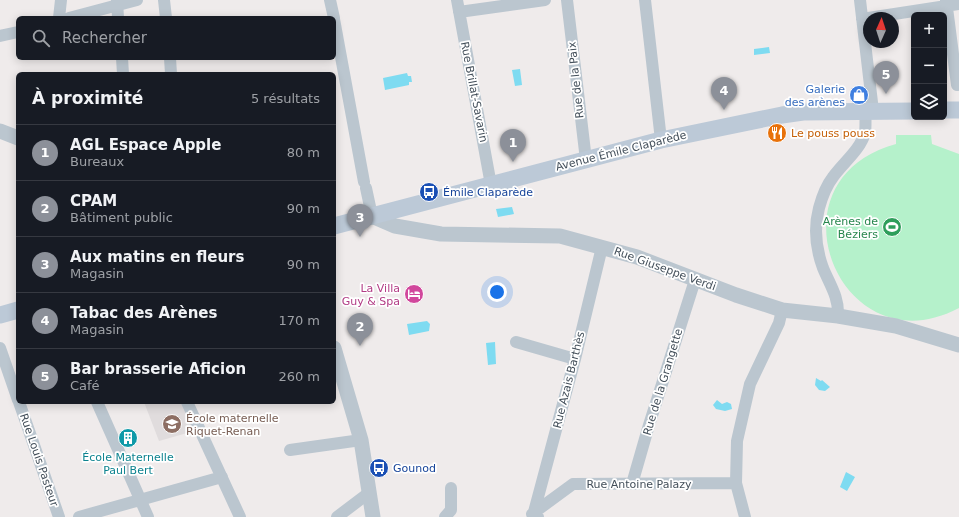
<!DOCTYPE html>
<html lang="fr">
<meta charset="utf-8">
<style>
body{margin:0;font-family:"DejaVu Sans",sans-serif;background:#20242c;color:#f1f3f6}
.controls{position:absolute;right:12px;top:12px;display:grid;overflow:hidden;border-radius:6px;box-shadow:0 2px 10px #0003}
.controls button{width:36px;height:36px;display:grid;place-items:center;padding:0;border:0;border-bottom:1px solid #363941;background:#171b24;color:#f1f3f6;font:20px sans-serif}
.compass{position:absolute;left:863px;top:12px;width:36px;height:36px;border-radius:50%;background:#171b24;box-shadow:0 2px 10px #0003;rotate:3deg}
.you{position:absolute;left:497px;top:292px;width:14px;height:14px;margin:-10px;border:3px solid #fff;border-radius:50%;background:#1a73e8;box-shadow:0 0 0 6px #1a73e833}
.badge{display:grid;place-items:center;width:26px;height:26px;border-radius:50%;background:#8c9099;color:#fff;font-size:13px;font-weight:700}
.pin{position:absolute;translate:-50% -33px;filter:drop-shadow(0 1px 2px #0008)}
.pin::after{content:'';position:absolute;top:21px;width:14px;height:12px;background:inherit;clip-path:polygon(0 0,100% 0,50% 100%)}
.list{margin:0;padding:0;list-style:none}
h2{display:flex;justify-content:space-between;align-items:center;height:52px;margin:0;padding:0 16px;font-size:17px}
h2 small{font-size:13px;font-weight:400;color:#9ea1a6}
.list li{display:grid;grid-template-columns:26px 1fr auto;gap:12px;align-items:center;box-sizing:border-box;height:56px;padding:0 16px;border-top:1px solid #363941}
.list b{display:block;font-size:15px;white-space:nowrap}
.list p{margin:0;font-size:13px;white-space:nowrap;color:#9ea1a6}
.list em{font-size:13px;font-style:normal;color:#9ea1a6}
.icon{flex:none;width:22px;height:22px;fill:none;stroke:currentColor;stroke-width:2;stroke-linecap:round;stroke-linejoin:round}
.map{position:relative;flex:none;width:959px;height:517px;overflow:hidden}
.search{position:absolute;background:#171b24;box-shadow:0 2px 10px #0003;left:16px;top:16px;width:320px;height:44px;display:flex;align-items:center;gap:10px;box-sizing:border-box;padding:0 14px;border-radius:6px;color:#9ea1a6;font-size:15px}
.panel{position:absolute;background:#171b24;box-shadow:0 2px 10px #0003;left:16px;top:72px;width:320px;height:332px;border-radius:6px}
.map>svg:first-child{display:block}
.education{fill:#e0dcdd}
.green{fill:#b5f1cb}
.water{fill:#7edbf1}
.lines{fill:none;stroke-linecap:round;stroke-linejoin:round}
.minor{stroke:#bbc6cf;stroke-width:12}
.tertiary{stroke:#bbc6cf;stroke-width:15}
.secondary{stroke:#bcc9d7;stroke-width:17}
.labels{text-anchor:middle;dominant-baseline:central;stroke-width:3.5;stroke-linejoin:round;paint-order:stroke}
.street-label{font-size:11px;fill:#434f5a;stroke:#fff}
.shop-label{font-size:11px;fill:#366cbe;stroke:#fff;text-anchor:end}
.food-label{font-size:11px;fill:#c56008;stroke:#fff;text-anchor:start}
.transit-label{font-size:11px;fill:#164399;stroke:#fff;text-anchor:start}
.leisure-label{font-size:11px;fill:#27864d;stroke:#fff;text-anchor:end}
.hotel-label{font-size:11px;fill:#b23c85;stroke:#fff;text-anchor:end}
.education-label{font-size:11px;fill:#785e54;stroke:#fff;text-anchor:start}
.culture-label{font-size:11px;fill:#0d838f;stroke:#fff}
</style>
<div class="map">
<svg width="959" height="517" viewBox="0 0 959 517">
<rect width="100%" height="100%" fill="#efebeb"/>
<path class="education" d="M144,402H182L194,431L159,441Z"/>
<path class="green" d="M896,135H931L932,144L959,154V308C840,371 763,180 896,144Z"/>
<path class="water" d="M769,47L770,53L754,55V49Z
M520,69L522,85L515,86L512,70Z
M407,73L408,76H411L412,82H409V85L385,90L383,78Z
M512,207L514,214L498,217L496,209Z
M427,321L430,324L429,331L409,335L407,324Z
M495,342L496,364L488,365L486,343Z
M816,378L821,381L822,380L830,387L825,391L819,390L815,385Z
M717,400L722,404L727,402L731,404L732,409L725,411L716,409L713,405Z
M846,472L855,477L847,491L840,487Z"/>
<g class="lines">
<path class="minor" d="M117,0L118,18
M164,0L166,18
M330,0L334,18
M457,0L491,185
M567,0L586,160
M645,0L661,140
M860,0L873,111
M946,0L957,85
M459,12L545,0
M59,18L61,0
M69,18L137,0
M334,19L364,182
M862,19L959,4
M0,36L18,32
M122,58L123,74
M170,58L171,74
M366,188L372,216
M838,316C839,297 830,285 823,268C816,249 814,227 819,208C822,197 826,186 833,177C843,163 860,150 865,133C866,126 865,118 866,111
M516,342L575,359
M0,348L18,400
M19,402L59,517
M97,402L148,517
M187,402L240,517
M290,450L361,440
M632,484L649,425L695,280
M532,514L573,484L736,483
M79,517L222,477
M337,517L370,492
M445,517L451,510V488
M538,517L534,512L575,359L602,247
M745,517L736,483L737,441L750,384L779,323L782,310"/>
<path class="tertiary" d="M0,131L18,138
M372,216L395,226L441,234L560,236L637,257L736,295L782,310L838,316L896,326L959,345
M334,348L361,440L373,517"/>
<path class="secondary" d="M944,110H959
M334,226L661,140L782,115L803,112L914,111
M0,315L18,310"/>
</g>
<defs>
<g id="shop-disc" transform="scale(1)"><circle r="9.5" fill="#3f7fe0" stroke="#fff"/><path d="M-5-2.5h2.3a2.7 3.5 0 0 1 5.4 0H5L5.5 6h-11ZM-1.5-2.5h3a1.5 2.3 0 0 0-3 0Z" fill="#fff"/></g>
<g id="restaurant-disc" transform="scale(1)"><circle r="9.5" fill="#e8710a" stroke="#fff"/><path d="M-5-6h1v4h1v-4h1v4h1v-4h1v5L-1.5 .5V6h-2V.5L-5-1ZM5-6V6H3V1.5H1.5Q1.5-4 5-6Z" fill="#fff"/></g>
<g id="bus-disc" transform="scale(1)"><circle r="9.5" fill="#1a4fb4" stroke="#fff"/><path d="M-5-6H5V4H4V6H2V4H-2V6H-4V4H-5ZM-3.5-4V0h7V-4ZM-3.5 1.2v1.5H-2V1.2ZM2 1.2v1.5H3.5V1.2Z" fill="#fff"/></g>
<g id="stadium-disc" transform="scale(1)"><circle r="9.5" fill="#2e9e5b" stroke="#fff"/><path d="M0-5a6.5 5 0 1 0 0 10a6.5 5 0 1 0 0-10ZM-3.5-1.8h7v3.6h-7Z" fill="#fff"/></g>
<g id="hotel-disc" transform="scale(1)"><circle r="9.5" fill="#d1479c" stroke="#fff"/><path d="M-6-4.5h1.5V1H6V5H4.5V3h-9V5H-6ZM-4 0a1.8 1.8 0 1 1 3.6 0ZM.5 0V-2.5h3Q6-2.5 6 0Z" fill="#fff"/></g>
<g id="school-disc" transform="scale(1)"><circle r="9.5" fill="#8d6e63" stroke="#fff"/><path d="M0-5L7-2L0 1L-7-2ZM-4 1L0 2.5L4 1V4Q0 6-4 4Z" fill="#fff"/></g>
<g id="building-disc" transform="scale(1)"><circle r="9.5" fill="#0f9aa8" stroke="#fff"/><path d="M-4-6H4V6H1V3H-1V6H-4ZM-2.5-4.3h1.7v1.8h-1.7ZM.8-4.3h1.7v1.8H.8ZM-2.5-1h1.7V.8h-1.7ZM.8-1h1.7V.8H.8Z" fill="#fff"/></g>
</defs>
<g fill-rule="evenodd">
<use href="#shop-disc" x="859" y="95"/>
<use href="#restaurant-disc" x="777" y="133"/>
<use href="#bus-disc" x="429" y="192"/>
<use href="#stadium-disc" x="892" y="227"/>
<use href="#hotel-disc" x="414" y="294"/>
<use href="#school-disc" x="172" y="424"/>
<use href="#building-disc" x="128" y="438"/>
<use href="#bus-disc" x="379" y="468"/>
</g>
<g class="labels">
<g class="street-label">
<text transform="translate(576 80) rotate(-96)">Rue de la Paix</text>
<text transform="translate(474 92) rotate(79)">Rue Brillat-Savarin</text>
<text transform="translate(621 151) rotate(-14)">Avenue Émile Claparède</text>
<text transform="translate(665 269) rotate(20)">Rue Giuseppe Verdi</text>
<text transform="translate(569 380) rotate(-76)">Rue Azais Barthès</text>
<text transform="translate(663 382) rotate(-73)">Rue de la Grangette</text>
<text transform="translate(39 460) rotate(71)">Rue Louis Pasteur</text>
<text x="639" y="484">Rue Antoine Palazy</text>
</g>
<g class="shop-label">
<text x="845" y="89">Galerie<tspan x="845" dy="13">des arènes</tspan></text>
</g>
<g class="food-label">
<text x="791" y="133">Le pouss pouss</text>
</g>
<g class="transit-label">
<text x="443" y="192">Émile Claparède</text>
<text x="393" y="468">Gounod</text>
</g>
<g class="leisure-label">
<text x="878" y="221">Arènes de<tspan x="878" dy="13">Béziers</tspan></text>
</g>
<g class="hotel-label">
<text x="400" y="288">La Villa<tspan x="400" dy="13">Guy &amp; Spa</tspan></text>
</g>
<g class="education-label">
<text x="186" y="418">École maternelle<tspan x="186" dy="13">Riquet-Renan</tspan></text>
</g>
<g class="culture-label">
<text x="128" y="457">École Maternelle<tspan x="128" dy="13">Paul Bert</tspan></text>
</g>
</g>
</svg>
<div class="controls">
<button>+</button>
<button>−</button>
<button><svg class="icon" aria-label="layers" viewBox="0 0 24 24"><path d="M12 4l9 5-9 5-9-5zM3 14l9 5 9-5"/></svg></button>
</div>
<svg class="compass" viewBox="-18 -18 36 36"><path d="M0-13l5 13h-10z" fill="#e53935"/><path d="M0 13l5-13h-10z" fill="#9ea1a6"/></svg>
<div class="you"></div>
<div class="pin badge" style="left:513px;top:162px">1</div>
<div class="pin badge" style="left:360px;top:346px">2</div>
<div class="pin badge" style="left:360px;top:237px">3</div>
<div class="pin badge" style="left:724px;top:110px">4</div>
<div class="pin badge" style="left:886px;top:94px">5</div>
<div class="search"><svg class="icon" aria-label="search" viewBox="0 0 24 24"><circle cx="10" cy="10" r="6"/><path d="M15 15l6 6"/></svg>Rechercher</div>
<section class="panel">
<h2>À proximité<small>5 résultats</small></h2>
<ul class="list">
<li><span class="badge">1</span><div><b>AGL Espace Apple</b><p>Bureaux</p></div><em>80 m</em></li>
<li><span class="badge">2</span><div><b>CPAM</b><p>Bâtiment public</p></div><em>90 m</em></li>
<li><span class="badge">3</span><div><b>Aux matins en fleurs</b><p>Magasin</p></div><em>90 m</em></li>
<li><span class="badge">4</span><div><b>Tabac des Arènes</b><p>Magasin</p></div><em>170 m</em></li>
<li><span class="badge">5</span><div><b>Bar brasserie Aficion</b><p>Café</p></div><em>260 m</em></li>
</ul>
</section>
</div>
